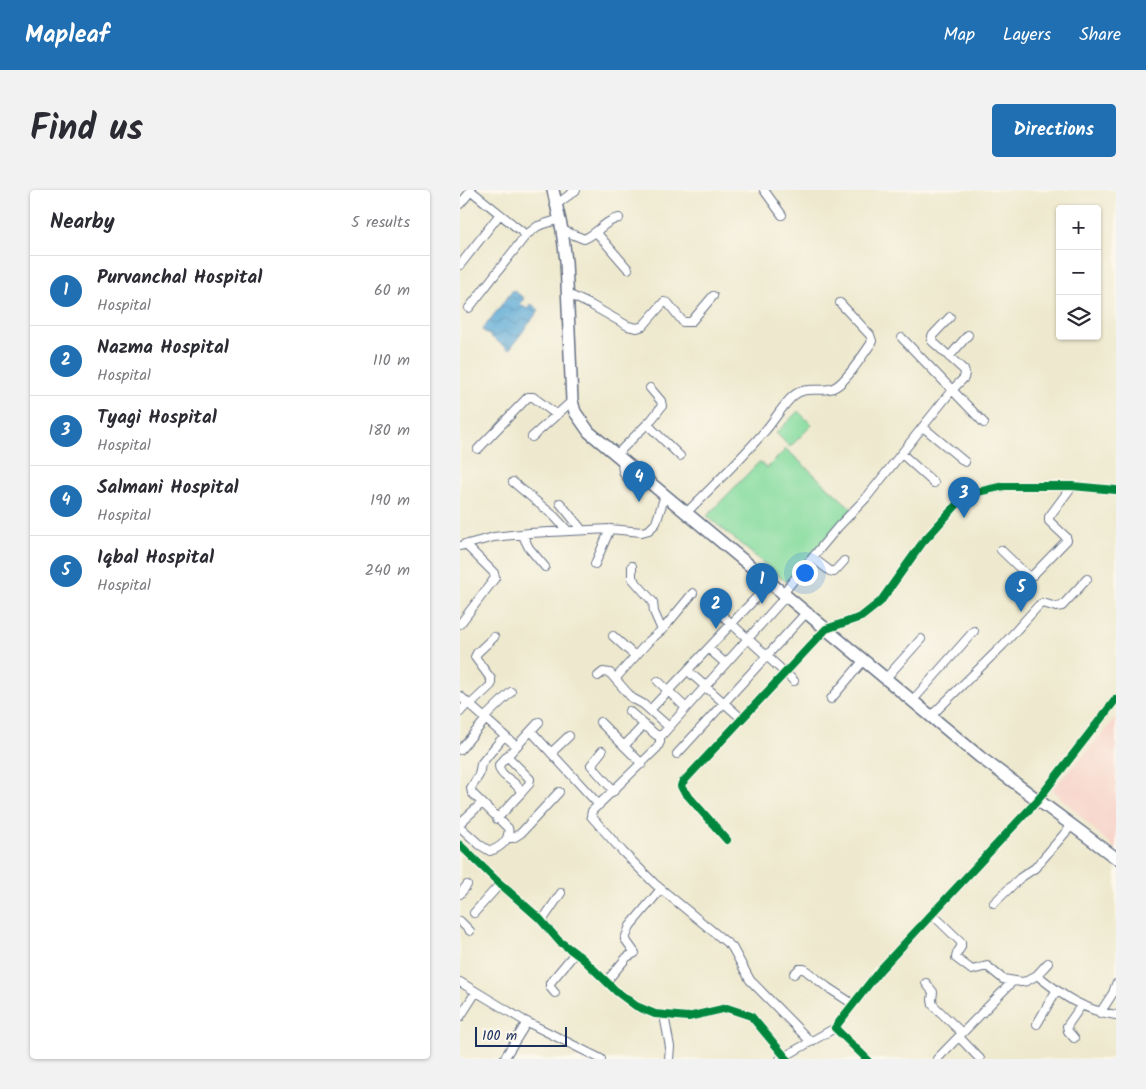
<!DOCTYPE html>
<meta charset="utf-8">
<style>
body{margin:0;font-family:Kalam,sans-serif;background:#f2f2f3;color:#2b2b33}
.controls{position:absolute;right:15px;top:15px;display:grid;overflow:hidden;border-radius:5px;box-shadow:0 1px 4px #0004}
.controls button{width:45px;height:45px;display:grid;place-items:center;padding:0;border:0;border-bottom:1px solid #e1e1e2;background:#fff;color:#2b2b33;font:25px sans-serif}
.scale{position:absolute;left:15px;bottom:12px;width:92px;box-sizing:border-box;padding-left:5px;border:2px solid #1b2f5e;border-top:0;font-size:14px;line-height:18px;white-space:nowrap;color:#1b2f5e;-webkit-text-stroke:4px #fbf7ec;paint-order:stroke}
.you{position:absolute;left:344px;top:382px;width:18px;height:18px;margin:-12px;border:4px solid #fff;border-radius:50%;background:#1a73e8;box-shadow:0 0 0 8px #1a73e833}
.badge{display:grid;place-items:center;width:32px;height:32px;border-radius:50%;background:#1f6fb2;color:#fff;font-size:16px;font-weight:700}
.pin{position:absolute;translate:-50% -41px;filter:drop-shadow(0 1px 2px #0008)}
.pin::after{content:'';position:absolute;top:26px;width:18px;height:15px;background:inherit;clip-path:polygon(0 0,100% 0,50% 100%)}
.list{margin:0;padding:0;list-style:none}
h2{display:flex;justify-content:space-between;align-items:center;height:65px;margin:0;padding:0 20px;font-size:21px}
h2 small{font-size:16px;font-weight:400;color:#7c7c81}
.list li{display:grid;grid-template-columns:32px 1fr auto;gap:15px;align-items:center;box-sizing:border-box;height:70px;padding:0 20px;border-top:1px solid #e1e1e2}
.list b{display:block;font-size:19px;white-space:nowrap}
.list p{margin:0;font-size:16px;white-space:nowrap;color:#7c7c81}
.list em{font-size:16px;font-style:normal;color:#7c7c81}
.icon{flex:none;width:28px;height:28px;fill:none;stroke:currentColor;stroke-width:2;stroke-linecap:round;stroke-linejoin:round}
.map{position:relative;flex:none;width:656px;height:869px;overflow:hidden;border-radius:5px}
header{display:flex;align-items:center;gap:30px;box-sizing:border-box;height:70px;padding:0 25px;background:#1f6fb2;color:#fff}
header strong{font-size:24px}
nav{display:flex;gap:28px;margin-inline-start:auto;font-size:18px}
.intro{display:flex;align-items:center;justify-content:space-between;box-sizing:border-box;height:120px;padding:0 30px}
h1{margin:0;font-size:35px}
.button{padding:12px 22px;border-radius:5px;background:#1f6fb2;color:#fff;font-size:18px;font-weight:700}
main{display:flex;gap:30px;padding:0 30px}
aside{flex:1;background:#fff;border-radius:5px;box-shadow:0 1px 4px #0004}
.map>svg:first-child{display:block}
.built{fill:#f7d1c7}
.green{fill:#86dc9f;stroke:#50867e}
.water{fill:url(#water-waves);stroke:#3b6c9a}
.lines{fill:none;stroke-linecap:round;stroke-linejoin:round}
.minor-casing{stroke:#657085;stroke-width:10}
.highway-casing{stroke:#657085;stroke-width:14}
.minor{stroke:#fff;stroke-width:8}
.highway{stroke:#fff;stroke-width:11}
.cycleway-casing{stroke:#fbf7ec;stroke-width:11}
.cycleway{stroke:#00873e;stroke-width:8}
</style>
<header>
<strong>Mapleaf</strong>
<nav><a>Map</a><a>Layers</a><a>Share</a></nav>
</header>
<div class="intro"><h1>Find us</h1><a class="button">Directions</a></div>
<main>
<aside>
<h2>Nearby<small>5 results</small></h2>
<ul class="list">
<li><span class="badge">1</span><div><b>Purvanchal Hospital</b><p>Hospital</p></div><em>60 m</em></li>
<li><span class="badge">2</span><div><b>Nazma Hospital</b><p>Hospital</p></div><em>110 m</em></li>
<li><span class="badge">3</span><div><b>Tyagi Hospital</b><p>Hospital</p></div><em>180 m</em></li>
<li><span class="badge">4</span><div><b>Salmani Hospital</b><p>Hospital</p></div><em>190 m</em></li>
<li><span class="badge">5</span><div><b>Iqbal Hospital</b><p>Hospital</p></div><em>240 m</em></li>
</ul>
</aside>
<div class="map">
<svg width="656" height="869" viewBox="0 0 656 869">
<defs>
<pattern id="water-waves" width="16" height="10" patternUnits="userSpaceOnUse" patternTransform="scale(1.25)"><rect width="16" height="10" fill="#5ba9d5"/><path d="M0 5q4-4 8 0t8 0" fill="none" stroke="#4a8ab0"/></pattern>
</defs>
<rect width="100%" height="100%" fill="#fbf7ec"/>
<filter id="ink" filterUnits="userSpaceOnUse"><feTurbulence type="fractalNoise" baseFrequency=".02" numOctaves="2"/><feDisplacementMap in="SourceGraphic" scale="10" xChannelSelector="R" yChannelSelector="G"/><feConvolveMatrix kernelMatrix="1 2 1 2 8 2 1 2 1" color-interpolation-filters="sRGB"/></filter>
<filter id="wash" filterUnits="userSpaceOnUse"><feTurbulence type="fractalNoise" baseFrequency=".0096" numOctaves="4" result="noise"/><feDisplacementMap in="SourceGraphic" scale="20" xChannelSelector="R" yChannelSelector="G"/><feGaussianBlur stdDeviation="1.12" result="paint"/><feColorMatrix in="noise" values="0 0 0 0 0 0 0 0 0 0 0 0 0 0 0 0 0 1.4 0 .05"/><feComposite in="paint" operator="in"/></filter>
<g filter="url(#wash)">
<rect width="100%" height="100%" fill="#eee9ce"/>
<path class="built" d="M656,527V660L592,599L627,562Z"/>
<path class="green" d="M338,221L352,235L330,257L316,243Z
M326,259L392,319L330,395L247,326L299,272L307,278Z"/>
<path class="water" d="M53,100L64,108L60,114L67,119L71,114L79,120L49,160L22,140Z"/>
</g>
<g filter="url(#ink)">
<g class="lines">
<g class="minor-casing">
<path id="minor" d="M10,0L66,45
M304,0L322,25
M0,14L11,1
M97,14L116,0
M102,40L124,49C137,44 145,30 159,28
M136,42L168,79
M0,75L40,24
M108,104L131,115L168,136L177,138L183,136L204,112L208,113L223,132H231L253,106
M9,118L66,45L78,36L100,29
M442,148L524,233
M489,167L508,145
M187,234L220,266
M463,237L505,272
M72,247L112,211
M18,259L68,207H73L97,225
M442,264L474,293
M156,265L192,229L202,216L201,211L190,198
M163,271C160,285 168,290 179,295L188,290
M53,292L94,326L107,340
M100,313L122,340
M227,322C253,296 280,270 304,242C314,231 322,216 333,206C346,195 359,203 373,198C385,194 402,166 410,155L412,151L410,145L380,113
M62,344L69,358L85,377
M0,356L34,347L70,343L150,339L182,342L189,340L196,333L205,305
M541,360L567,385L571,386L573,385L607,350L606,347L589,331V327L612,296
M353,368L370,381L374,382L384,371
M135,374L150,339
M172,376V388L193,412L194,422L202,440
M323,403L378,337L406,308L492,200L504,188L505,183L504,180L472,151V146L490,127
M263,426L334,491
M0,434L35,388L34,383L5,354
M153,446L175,466
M249,459L265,473
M228,481L281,528
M138,486L143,482L150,483L172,508L183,514L209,537
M426,488L461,449
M155,489L188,452L204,438L233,403
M198,491L226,518
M0,506L56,556
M371,509L404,470
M453,510L514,441
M10,515L31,495V489L15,467L17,463L34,447
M190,520L310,393
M169,521L196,545H202L326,406
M0,522L8,513
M471,526L543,455L579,415L583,413L596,417L602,416L627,389
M25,527L51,502
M140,532L182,574
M71,541L139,615
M200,546V552L197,558L132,621L131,626L163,662L195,694L272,757L290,790L351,852
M164,556L184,535
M0,560L26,529
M142,561L131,575L154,601
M91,563L109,546
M217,564L346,423
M47,566L70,589L69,594L61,603
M37,629L61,603C59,591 39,588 39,575L79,532
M0,633L22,613
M0,637L20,655L30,661C40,658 51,649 48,638L12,603L11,598L19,585L21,574L44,546
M48,648H53L61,643L99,602
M267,650L223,600L221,596L222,593L366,439L401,427L420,412L463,352L499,312L513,303L544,296H612L656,300
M0,655L37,691L79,728L99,751L122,768L156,801L176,816L195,824L228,827L267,818L291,826L327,869
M0,704L7,695
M534,713L560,688L575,678L612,635
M14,723L40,694
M473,725L501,752V757L497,763L496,768L512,780L527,776L543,789L561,792L567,791L577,785L588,773
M0,731L10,741
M82,731L101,703
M334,784L339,779H344L367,797L393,814
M577,785C603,806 622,820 656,825
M0,792L63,830L141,869
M146,792L167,767L175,763L165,749L170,736L201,699
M466,793L473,802L472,810L473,815L502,843
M95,803L90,797V793L115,763
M640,823L653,803L656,794
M204,825L210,857L209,869
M0,827L16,802
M577,834L596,801
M499,847L520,869
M614,848L608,841L607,836L621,816
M44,869L67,832
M320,869L375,838
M407,869L375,838L380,831L420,780L577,611L656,509
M477,869L553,791"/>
</g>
<g class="highway-casing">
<path id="highway" d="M93,0L102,40L106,71L112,211L115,222L129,242L520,567L656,668"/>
</g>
<use href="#minor" class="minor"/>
<use href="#highway" class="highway"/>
<g class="cycleway-casing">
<path id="cycleway" d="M267,650L223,600L221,596L222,593L366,439L401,427L420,412L463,352L499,312L513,303L544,296H612L656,300
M0,655L37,691L79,728L99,751L122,768L156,801L176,816L195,824L228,827L267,818L291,826L327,869
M407,869L375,838L380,831L420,780L577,611L656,509"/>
</g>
<use href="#cycleway" class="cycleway"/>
</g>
</g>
</svg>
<div class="controls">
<button>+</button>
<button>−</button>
<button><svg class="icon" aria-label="layers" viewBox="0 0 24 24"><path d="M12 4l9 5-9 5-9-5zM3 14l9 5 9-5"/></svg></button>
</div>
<div class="scale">100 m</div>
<div class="you"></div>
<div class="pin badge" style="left:302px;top:414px">1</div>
<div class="pin badge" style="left:256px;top:439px">2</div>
<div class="pin badge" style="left:504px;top:328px">3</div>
<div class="pin badge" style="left:179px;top:312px">4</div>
<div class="pin badge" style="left:561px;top:422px">5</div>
</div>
</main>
